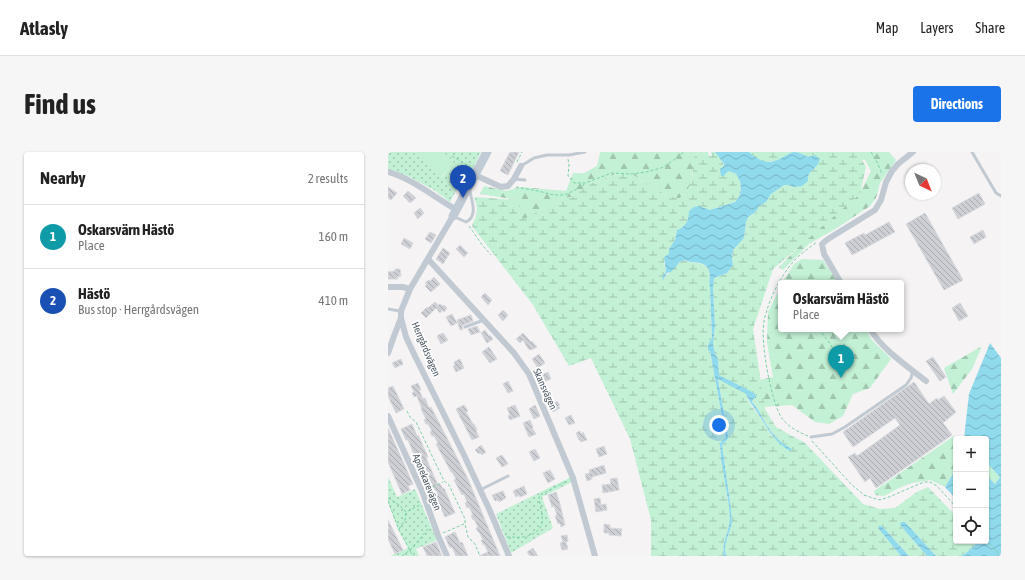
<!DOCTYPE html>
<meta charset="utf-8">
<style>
body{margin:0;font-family:"Asap Condensed",sans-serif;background:#f6f6f6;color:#222}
.controls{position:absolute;right:12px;bottom:12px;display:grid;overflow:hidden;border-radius:4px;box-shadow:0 1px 3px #0004}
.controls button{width:36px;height:36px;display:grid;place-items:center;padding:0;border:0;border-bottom:1px solid #e0e0e0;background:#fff;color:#222;font:20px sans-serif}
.compass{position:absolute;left:517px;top:12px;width:36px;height:36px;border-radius:50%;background:#fff;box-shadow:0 1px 3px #0004;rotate:137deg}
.you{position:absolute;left:331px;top:273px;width:14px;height:14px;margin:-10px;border:3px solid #fff;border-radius:50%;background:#1a73e8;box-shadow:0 0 0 6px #1a73e833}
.badge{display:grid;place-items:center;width:26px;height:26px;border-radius:50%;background:#1a73e8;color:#fff;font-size:13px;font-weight:700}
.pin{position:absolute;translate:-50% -33px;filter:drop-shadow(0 1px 2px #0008)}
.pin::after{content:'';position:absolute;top:21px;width:14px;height:12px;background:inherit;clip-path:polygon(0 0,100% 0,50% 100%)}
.popup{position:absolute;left:390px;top:128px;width:126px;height:52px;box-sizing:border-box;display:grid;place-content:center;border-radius:4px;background:#fff;filter:drop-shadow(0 1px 3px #0005);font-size:13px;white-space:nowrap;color:#767676}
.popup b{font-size:15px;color:#222}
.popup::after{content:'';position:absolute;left:50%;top:100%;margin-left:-8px;border:8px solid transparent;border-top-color:#fff}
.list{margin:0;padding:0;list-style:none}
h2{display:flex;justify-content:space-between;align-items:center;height:52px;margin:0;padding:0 16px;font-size:17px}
h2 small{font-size:13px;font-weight:400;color:#767676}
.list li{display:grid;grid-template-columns:26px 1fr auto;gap:12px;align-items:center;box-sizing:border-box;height:64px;padding:0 16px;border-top:1px solid #e0e0e0}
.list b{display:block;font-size:15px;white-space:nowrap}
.list p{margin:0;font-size:13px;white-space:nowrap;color:#767676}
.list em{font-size:13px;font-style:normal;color:#767676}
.icon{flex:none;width:22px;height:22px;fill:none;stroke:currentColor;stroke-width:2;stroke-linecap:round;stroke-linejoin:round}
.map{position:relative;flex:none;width:613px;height:404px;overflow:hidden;border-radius:4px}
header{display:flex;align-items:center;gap:24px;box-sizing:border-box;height:56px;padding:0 20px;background:#fff;border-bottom:1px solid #e0e0e0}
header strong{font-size:19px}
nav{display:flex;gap:22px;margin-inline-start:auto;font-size:14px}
.intro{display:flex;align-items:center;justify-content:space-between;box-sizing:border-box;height:96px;padding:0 24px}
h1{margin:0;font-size:28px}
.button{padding:10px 18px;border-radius:4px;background:#1a73e8;color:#fff;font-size:14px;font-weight:700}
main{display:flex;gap:24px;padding:0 24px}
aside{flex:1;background:#fff;border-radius:4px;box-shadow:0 1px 3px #0004}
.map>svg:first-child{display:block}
.grass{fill:#c3f1d5}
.forest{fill:url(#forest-firs)}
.wetland{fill:url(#wetland-marsh)}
.park{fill:url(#park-dots)}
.water{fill:url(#water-waves)}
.building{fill:url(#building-back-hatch);stroke:#d7d9de}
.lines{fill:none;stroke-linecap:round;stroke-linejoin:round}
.path{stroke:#7ad0a6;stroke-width:1;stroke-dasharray:3 2;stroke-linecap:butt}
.lane{stroke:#c1cad2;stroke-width:3}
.street{stroke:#c1cad2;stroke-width:6}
.secondary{stroke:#c1cbd6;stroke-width:9}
.labels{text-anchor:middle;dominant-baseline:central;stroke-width:3.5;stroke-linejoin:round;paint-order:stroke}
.street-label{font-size:10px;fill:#4a5661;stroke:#fff}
</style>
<header>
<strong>Atlasly</strong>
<nav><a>Map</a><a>Layers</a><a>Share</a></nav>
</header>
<div class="intro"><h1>Find us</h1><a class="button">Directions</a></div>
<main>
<aside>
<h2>Nearby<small>2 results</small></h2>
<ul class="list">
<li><span class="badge" style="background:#0f9aa8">1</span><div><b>Oskarsvärn Hästö</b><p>Place</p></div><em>160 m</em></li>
<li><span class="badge" style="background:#1a4fb4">2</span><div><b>Hästö</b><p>Bus stop · Herrgårdsvägen</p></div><em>410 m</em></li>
</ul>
</aside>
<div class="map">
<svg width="613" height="404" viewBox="0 0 613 404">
<defs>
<pattern id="forest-firs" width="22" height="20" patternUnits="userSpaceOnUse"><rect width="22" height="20" fill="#c3f1d5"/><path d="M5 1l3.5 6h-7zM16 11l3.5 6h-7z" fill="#a0c6b0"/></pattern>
<pattern id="wetland-marsh" width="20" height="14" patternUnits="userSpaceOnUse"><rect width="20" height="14" fill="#c3f1d5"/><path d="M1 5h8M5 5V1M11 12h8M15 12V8" fill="none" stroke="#a0c6b0"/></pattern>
<pattern id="park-dots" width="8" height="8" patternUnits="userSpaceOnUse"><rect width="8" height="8" fill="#c3f1d5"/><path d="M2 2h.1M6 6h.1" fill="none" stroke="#a0c6b0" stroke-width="1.8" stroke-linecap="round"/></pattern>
<pattern id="water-waves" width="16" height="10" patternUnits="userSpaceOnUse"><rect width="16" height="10" fill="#90daee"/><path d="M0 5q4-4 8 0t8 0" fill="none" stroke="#78b4c4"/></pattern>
<pattern id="building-back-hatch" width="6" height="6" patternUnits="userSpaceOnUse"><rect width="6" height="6" fill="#cdcfd5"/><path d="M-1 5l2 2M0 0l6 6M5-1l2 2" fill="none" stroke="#a8abb0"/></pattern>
</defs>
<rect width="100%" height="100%" fill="#f5f3f3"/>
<path class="grass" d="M27,0H55L67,10L53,25L26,1Z"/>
<path class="forest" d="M213,0H311L306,5L304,27L299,40L295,44L292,46H288L277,42L259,33L247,24L234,20L202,32L192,39L185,45L175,46L136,68L129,48L92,42L96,34L118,39L133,35L178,39L185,21H196L209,14L212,1Z
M445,0H501L508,8L492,31L488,46L482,54L449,76L421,92L395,118L391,115L428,77L461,40L474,37L483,19L477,8L459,6Z
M414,107L435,108L450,131H394L406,112Z
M393,134V177H478L483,187L503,207L482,236L465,242L455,264L441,272L427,270L404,253L374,255L372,228L385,225L379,191L380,160Z
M594,194L584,217L565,242L556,216Z
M566,284L577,287H568V317L557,335L542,328L524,331L511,336L496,344L487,343L486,339Z
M598,310L612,325L607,332L598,323Z"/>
<path class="wetland" d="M311,0H320L321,4H324L323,0H327C334,9 336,9 337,22L341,19L348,22L352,29L353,38L351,45L347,50L322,58L311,54L294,77L289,78L287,88L281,97V102L276,110L278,120L276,127C279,122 282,120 287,116C289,114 290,111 293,109C297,108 299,109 302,110C310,112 317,110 321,119C323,124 320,129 322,135L324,186L320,193L322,199L338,286L332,292L333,307L341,354L342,369L339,381L336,391L335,404H263V368L242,287L203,206L181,214L145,153L84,74C89,62 91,58 86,45L130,48L136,67L175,46L185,45L192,39L202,32L234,20H237L247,24L259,33L277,42L288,46H292L299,40L304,27L305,21V8L306,5Z
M361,0H469L478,15L472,42L385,117L365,177L377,257L388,275L417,291L475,352L492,357L507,356L529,340L540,335L568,364V389H591L578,401L572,404H548L517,370L512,373L539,404H521L494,374L490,376L513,404H338L337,397L338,390L344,371L343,357L334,293L339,288L340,285L330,226L358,242L360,248L364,255L370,262L384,284L398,294C391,288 385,282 380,275C374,266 371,257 364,250L366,246L365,241L331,223L330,207L327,201L325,192L327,174L325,138L326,126L339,121L345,113L344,107L345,98L356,86L358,70L360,65L367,61L371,54L378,50L383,42L390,36L396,33H401L405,35L420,24L422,20L428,15L424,5L397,4L387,9L374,10L367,6Z"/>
<path class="park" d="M0,0H27L26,1L54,25L66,10L55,0H93L82,22H77L62,50L46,38L20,24L0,17Z
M0,325L9,345L27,337L49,388L28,397L31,404H2L20,396L10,377L0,350Z
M183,325L184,330L154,345L165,376L123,401L108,362Z"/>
<path class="water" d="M327,0H361C369,7 378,13 389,8C395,6 400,1 406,0C415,0 419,8 427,3L432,7C429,19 419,17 420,29L414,34L405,35L401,33H396L383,42L378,50L371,54C369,60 365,62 360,65L358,70L356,86L345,98L344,107L345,113L339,121L326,126L325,138L327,174L325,192L327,201L330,207L331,223L366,241L368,244V246H366L364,250C371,257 374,266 380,275C386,284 394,292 404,297L402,299C387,291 380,277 371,263C366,255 361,250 358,242L330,227L340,285L339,288L334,293L343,357L344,371L338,390L337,397L338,404H335L336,391L339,381L342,369L341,354L333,307L332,291L338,286L322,199L320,198V193L324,186L322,135C320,129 323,124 321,119C318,110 310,111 303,110C299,109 297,108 294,109C290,110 290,113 287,116C286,117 284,118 283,120L279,121L275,128L274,125L278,120L276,105L281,102V97L287,88L289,78C298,75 301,68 301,59L306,55L311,54L322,58L347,50L351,45L353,38L352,29L348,22L341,19L337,22L336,24H333L332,17L336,14V12Z
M602,191L613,206V404H572L578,401L591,389H598V323L607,332L612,325L598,310V287H577L576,286L581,242Z
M568,317V347L557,335Z
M513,370H517L548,404H539L512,373Z
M491,374H494L521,404H513L490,376Z"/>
<path class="building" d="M122,0H131L120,23L112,19Z
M0,35L9,41L3,48L0,46Z
M20,39L28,46L22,51L15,44Z
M591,41L597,52L570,67L564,56Z
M32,56L36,61L30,67L26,61Z
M537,61L575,128L556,138L518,72Z
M501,70L507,80L464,103L457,91L476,81L477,83Z
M595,78L598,85L586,92L582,85Z
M42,80L48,83L43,91L37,87Z
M16,86L25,91L22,97L13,92Z
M72,93L80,101L76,105L68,97Z
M55,96L62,101L55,112L48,107Z
M7,117H12L13,124L9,125L10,127H0V120L7,119Z
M46,125L52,132L43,140L37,134L39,132L37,131L41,128L42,129Z
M97,141L104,148L100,153L93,145Z
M47,150L50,153L48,155L52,152L55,154L56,153L59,156L56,160L55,158L52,161L48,156L38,166L33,161L39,155L40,156Z
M572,151L580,164L571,169L564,156Z
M115,158L120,163L115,169L110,163Z
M64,162L69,171L63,174L58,165Z
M83,163L85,169L75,173L74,175L75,177L72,178L69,168Z
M89,174L92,180L83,183L80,177Z
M97,178L101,184L102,183L105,187L99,191L93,181Z
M55,181L60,188L53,192L49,184Z
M135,181L143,190L144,189L149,195L143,198L142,197L141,198L135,188L132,191L128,187Z
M101,195L109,207L102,211L94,200Z
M151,202L157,211L150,216L144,207Z
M545,205L558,225L552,229L538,209Z
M13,207L15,212L7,216L4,211Z
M43,207L48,214L42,217L38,209Z
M72,207L76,216L68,220L65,214L67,213L66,210Z
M160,220L163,227L153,231L151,224Z
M120,229L125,239L120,241L115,232Z
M526,230L541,252L549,246L550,248L556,244L568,260L555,271L564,283L488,336L482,326L477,330L460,305L467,301L469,304L512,273L507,266L465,295L455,280Z
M30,231L33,238H31L35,247L37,246L41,256L43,255L80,327L112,404H91L100,400L96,392L95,393L93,388H95L91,380H90L88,376L90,375L86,367L85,368L83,363H85L81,355L79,356L77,351L79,350L76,342L74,343L66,328L68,327L64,320H63L48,292L50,291L46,284H44L42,280L44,279L40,272H38L36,268L38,267L33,257H34L29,244L26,245L24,241L26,240L23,234Z
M5,234L16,257L8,261L0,244V236Z
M169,249L172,253L170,254L172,256L165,260L161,254Z
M76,253L80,259L78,260L85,272H86L89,278L88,279L91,285L84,288L68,257Z
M127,253L132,264L122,268L120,264L122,263L119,256Z
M147,253L152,264L146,267L141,257Z
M183,263L187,271L181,273L177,266Z
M142,268L145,275L144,276L148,282L141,285L135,271Z
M24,272L29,284L30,283L40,305L38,306L50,333L52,332L55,337L56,336L67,361L57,365L46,341L48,340L43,330L38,332L28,310H29L20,288H18L13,277Z
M0,276L25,332L20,334L22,338L14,342L0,310Z
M192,279L193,282L195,280L199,288L193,290L192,288H191L188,281Z
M93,293L98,300L94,303L92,301L91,302L87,298Z
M216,294L219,302L211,305L208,297Z
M147,297L152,306L146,309L141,300Z
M114,303L120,312L114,315L108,306Z
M216,313L218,321L204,325V327L199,329L197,322L202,321L201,318Z
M162,318L167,327L160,331L155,321Z
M229,326L231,338L215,341L214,333L223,332L222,327Z
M136,334L139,342L132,345L131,343L128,345L125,339Z
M115,339L118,346L111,350L110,348L107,349L104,343Z
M168,340L172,352L177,373L173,375L172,371L170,372L167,364L169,363L166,354L164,355L160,343Z
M212,346L213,353L218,352L219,358L208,360L206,347Z
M0,368L15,398L7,402L0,387Z
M216,372L222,373V376L234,377L233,384L221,383V381H216Z
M67,380L72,391L74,390L80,404H68L64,395L62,396L57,385Z
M179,383L180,389L178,390L180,397L174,398L172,391L175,390L173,384Z
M48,390L54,404H39L35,395Z
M145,396L150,404H142L139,400Z"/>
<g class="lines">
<path class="path" d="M483,0L489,10L494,22
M64,4L82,15
M180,7L181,13L180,24L186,31H197L224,21L244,22L258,20L273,16L279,13L296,0
M129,10L134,0
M128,35L150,39L166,43H177L195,34L196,32
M81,74L95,94L103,103
M431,177L443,193L453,212
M19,259L22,265L28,270L56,329L61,333L77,367V372L80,385L87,392L92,404
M420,284C410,280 399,274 393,265C383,248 372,189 376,170C376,166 378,162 379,158C384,141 394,123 405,110C412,102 421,96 429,90
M424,289L463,332L476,343L485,346L492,348L501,345L536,330H542L549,334L568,355
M40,337L55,330
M0,346L11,353L18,360L32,353
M0,349L11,378L25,404
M11,377L17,368L18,360
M55,381L76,372
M119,385C130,385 140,387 149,379C151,377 153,375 154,371C155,364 152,353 151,346L152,343L179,329
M598,388L613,404
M14,404L22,398L41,376"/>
<path class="lane" d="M584,0L608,41L613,44
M133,14L146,6L159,3H181L197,0
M126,27L137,28
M67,65L78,70C90,64 84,50 82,40L80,39
M0,157L12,159
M77,175L96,168
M423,285L444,282L457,275L518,233L523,226L525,219
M92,338L120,324"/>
<path class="street" d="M0,20C25,27 46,45 69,58
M87,23L113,35L120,34L126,27L133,14
M65,64L22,137L13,159V166L18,185L25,200L76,303L102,359L121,404
M40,107L126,201L141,222L185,326L207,404
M453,131L436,102L434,92L440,87L479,63L487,58L493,48L498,30L504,19L510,12L525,0
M0,135H15L22,137
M482,177C496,199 518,213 538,229
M0,201L6,184L13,166
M0,264L34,339L51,386L59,404"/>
<path class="secondary" d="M65,64L99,0"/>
</g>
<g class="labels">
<g class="street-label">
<text transform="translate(38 197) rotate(67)">Herrgårdsvägen</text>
<text transform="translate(157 237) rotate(66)">Skansvägen</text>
<text transform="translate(39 330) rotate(68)">Apotekarevägen</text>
</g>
</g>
</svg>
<div class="controls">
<button>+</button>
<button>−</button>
<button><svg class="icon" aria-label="locate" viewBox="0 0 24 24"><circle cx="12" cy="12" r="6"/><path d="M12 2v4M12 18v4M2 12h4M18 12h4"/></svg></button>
</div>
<svg class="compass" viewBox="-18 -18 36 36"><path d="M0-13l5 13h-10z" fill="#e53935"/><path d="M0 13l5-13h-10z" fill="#767676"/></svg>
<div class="you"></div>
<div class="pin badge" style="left:453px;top:226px;background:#0f9aa8">1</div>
<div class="popup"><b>Oskarsvärn Hästö</b>Place</div>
<div class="pin badge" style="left:75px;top:46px;background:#1a4fb4">2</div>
</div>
</main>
